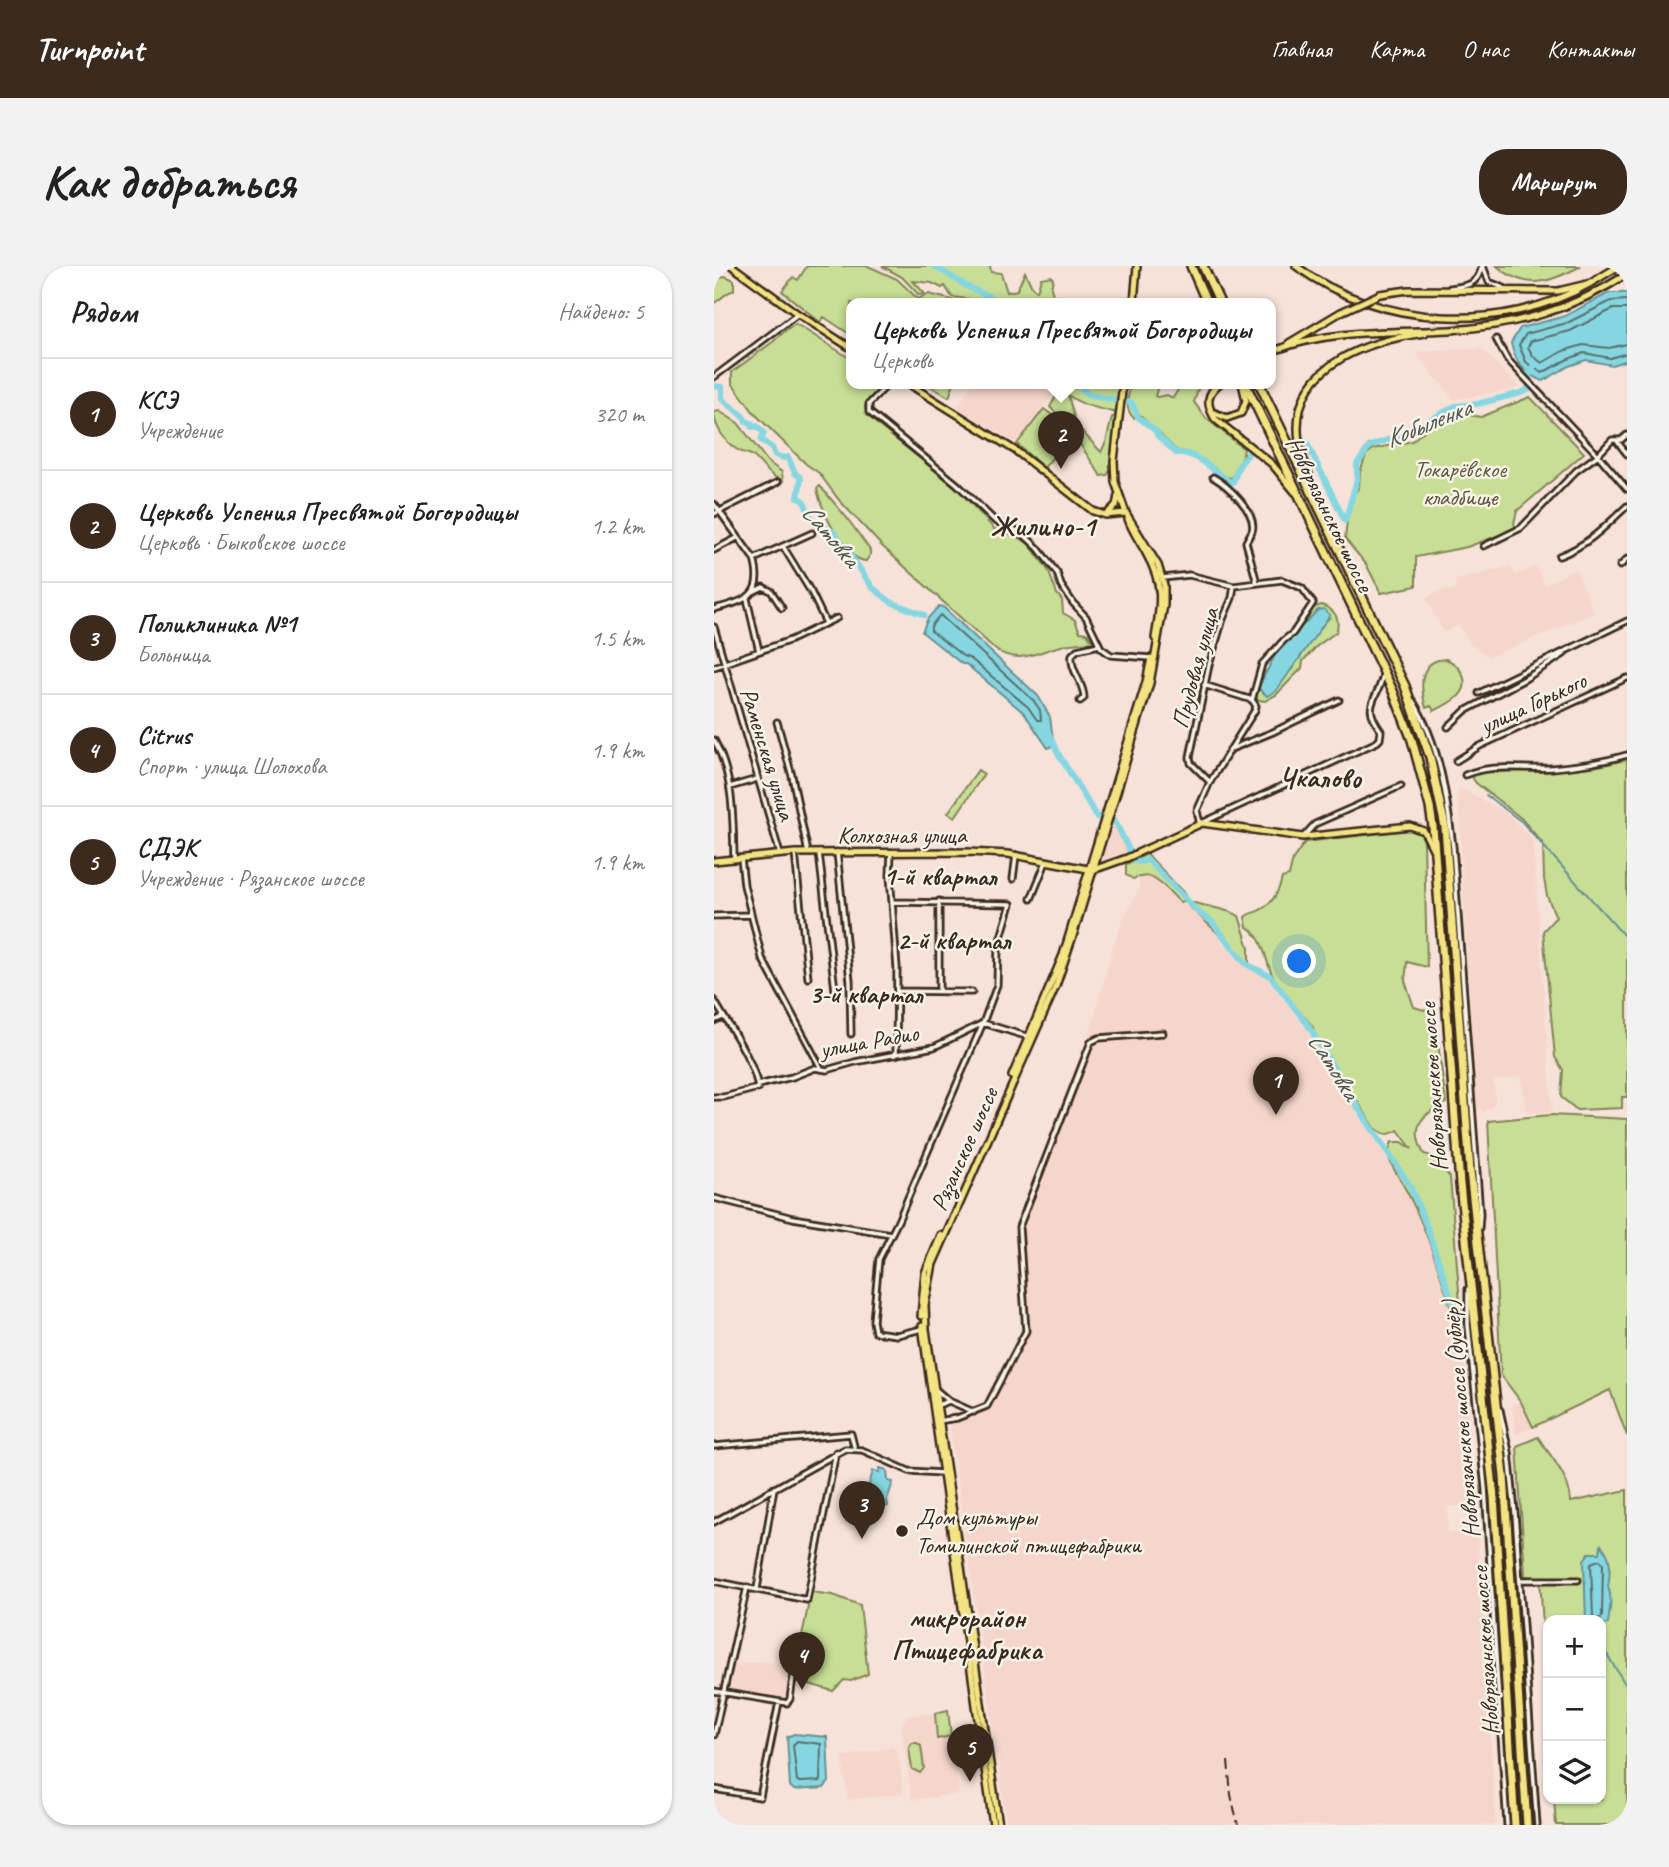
<!DOCTYPE html>
<html lang="ru">
<meta charset="utf-8">
<style>
body{margin:0;font-family:Caveat,sans-serif;background:#f2f2f2;color:#222}
.controls{position:absolute;right:21px;bottom:21px;display:grid;overflow:hidden;border-radius:14px;box-shadow:0 2px 5px #0004}
.controls button{width:63px;height:63px;display:grid;place-items:center;padding:0;border:0;border-bottom:2px solid #e0e0e0;background:#fff;color:#222;font:35px sans-serif}
.you{position:absolute;left:586px;top:696px;width:24px;height:24px;margin:-18px;border:5px solid #fff;border-radius:50%;background:#1a73e8;box-shadow:0 0 0 10px #1a73e833}
.badge{display:grid;place-items:center;width:46px;height:46px;border-radius:50%;background:#3b2a1e;color:#fff;font-size:23px;font-weight:700}
.pin{position:absolute;translate:-50% -58px;filter:drop-shadow(0 2px 4px #0008)}
.pin::after{content:'';position:absolute;top:37px;width:24px;height:21px;background:inherit;clip-path:polygon(0 0,100% 0,50% 100%)}
.popup{position:absolute;left:132px;top:32px;width:430px;height:91px;box-sizing:border-box;display:grid;place-content:center;border-radius:14px;background:#fff;filter:drop-shadow(0 2px 5px #0005);font-size:23px;white-space:nowrap;color:#767676}
.popup b{font-size:26px;color:#222}
.popup::after{content:'';position:absolute;left:50%;top:100%;margin-left:-14px;border:14px solid transparent;border-top-color:#fff}
.list{margin:0;padding:0;list-style:none}
h2{display:flex;justify-content:space-between;align-items:center;height:91px;margin:0;padding:0 28px;font-size:30px}
h2 small{font-size:23px;font-weight:400;color:#767676}
.list li{display:grid;grid-template-columns:46px 1fr auto;gap:21px;align-items:center;box-sizing:border-box;height:112px;padding:0 28px;border-top:2px solid #e0e0e0}
.list b{display:block;font-size:26px;white-space:nowrap}
.list p{margin:0;font-size:23px;white-space:nowrap;color:#767676}
.list em{font-size:23px;font-style:normal;color:#767676}
.icon{flex:none;width:38px;height:38px;fill:none;stroke:currentColor;stroke-width:2;stroke-linecap:round;stroke-linejoin:round}
.map{position:relative;flex:none;width:913px;height:1559px;overflow:hidden;border-radius:28px}
header{display:flex;align-items:center;gap:42px;box-sizing:border-box;height:98px;padding:0 35px;background:#3b2a1e;color:#fff}
header strong{font-size:33px}
nav{display:flex;gap:38px;margin-inline-start:auto;font-size:24px}
.intro{display:flex;align-items:center;justify-content:space-between;box-sizing:border-box;height:168px;padding:0 42px}
h1{margin:0;font-size:49px}
.button{padding:18px 32px;border-radius:28px;background:#3b2a1e;color:#fff;font-size:24px;font-weight:700}
main{display:flex;gap:42px;padding:0 42px}
aside{flex:1;background:#fff;border-radius:28px;box-shadow:0 2px 5px #0004}
.map>svg:first-child{display:block}
.built{fill:#f6d6cc}
.green{fill:#c7de94;stroke:#818459;stroke-width:2}
.water{fill:#86d6e1;stroke:#689193;stroke-width:2}
.lines{fill:none;stroke-linecap:round;stroke-linejoin:round}
.shore{stroke:#596f6c;stroke-width:2}
.stream{stroke:#689193;stroke-width:2}
.river{stroke:#86d6e1;stroke-width:6}
.minor-casing{stroke:#3b2a1e;stroke-width:9}
.major-casing{stroke:#3b2a1e;stroke-width:10}
.highway-casing{stroke:#3b2a1e;stroke-width:12}
.minor{stroke:#f7f3e8;stroke-width:3.5}
.major{stroke:#f4e382;stroke-width:5}
.highway{stroke:#f4e382;stroke-width:7}
.rail{stroke:#3b2a1e;stroke-width:2;stroke-dasharray:10 5;stroke-linecap:butt}
.major-bridge-casing{stroke:#3b2a1e;stroke-width:10;stroke-linecap:butt}
.major-bridge{stroke:#f4e382;stroke-width:5}
.poi-dot{fill:#3b2a1e;stroke:#f7f3e8;stroke-width:2.5}
.labels{text-anchor:middle;dominant-baseline:central;stroke-width:5;stroke-linejoin:round;paint-order:stroke}
.park-label{font-size:24px;fill:#5e573c;stroke:#f7f3e8}
.street-label{font-size:24px;fill:#3b2a1e;stroke:#f7f3e8}
.poi-label{font-size:24px;fill:#3b2a1e;stroke:#f7f3e8;text-anchor:start}
.water-label{font-size:26px;font-style:italic;fill:#4e554f;stroke:#f7f3e8}
.neighbourhood-label{font-size:26px;font-weight:bold;fill:#3b2a1e;stroke:#f7f3e8}
.quarter-label{font-size:28px;font-weight:bold;fill:#3b2a1e;stroke:#f7f3e8}
</style>
<header>
<strong>Turnpoint</strong>
<nav><a>Главная</a><a>Карта</a><a>О нас</a><a>Контакты</a></nav>
</header>
<div class="intro"><h1>Как добраться</h1><a class="button">Маршрут</a></div>
<main>
<aside>
<h2>Рядом<small>Найдено: 5</small></h2>
<ul class="list">
<li><span class="badge">1</span><div><b>КСЭ</b><p>Учреждение</p></div><em>320 m</em></li>
<li><span class="badge">2</span><div><b>Церковь Успения Пресвятой Богородицы</b><p>Церковь · Быковское шоссе</p></div><em>1.2 km</em></li>
<li><span class="badge">3</span><div><b>Поликлиника №1</b><p>Больница</p></div><em>1.5 km</em></li>
<li><span class="badge">4</span><div><b>Citrus</b><p>Спорт · улица Шолохова</p></div><em>1.9 km</em></li>
<li><span class="badge">5</span><div><b>СДЭК</b><p>Учреждение · Рязанское шоссе</p></div><em>1.9 km</em></li>
</ul>
</aside>
<div class="map">
<svg width="913" height="1559" viewBox="0 0 913 1559">
<rect width="100%" height="100%" fill="#f6e2d8"/>
<filter id="ink" filterUnits="userSpaceOnUse"><feTurbulence type="fractalNoise" baseFrequency=".0143" numOctaves="2"/><feDisplacementMap in="SourceGraphic" scale="14" xChannelSelector="R" yChannelSelector="G"/><feConvolveMatrix kernelMatrix="1 2 1 2 8 2 1 2 1" color-interpolation-filters="sRGB"/></filter>
<g filter="url(#ink)">
<path class="built" d="M767,82L806,122L740,134L701,86Z
M259,117H339L343,122L303,178L243,141Z
M797,300L801,309L822,300L831,319L862,302L880,347L775,391L756,378L745,359L730,367L712,332L731,323L737,325L742,323V314Z
M746,521L792,547L819,574L838,846L812,847L807,810L780,815L781,836L778,841L768,846V843L763,842L751,664L746,560L748,557L745,551L744,526Z
M397,558H401L415,587L392,598L387,590Z
M428,610L438,611L449,618L460,630L483,647L527,697L552,710L598,770L674,893L696,930L716,981L743,1061L751,1101L760,1235L756,1239L733,1241L734,1267L757,1266L763,1269L782,1559H293L235,1156L272,1143L312,1064L305,961L349,853L359,814L375,771L398,684L409,653L425,623V612Z
M807,1136L819,1161L802,1169L798,1138Z
M53,1395L77,1403L72,1430L57,1432L17,1423L20,1399Z
M221,1447L223,1472L237,1470L245,1528L198,1534L187,1459L193,1450Z
M180,1481L181,1486L184,1485L189,1528L134,1534L128,1491Z"/>
<path class="green" d="M0,0L3,1L0,5L6,12L11,10L20,14V24C8,28 9,33 0,37Z
M93,0H154L183,13L204,33L215,28L250,37H137V69L110,51L106,56L68,25L79,11L84,14Z
M168,0H276L277,6L287,7L293,26L303,24L311,6L318,21L323,25L327,12L337,10L339,13L337,22L340,32L337,37H262L255,33L238,31L231,20L228,22L218,17L199,15L211,28L205,29L188,11Z
M783,0H867C835,17 812,25 783,0Z
M82,58L137,93V117H171L151,140L152,147L165,160L243,222L280,263L304,271L315,278L334,304L343,328L348,334L349,347L361,354L366,366L373,367L379,376C370,377 360,377 351,379C326,384 307,400 282,384L168,280L125,234L105,207L92,198L41,148L18,117V106L60,75L73,63Z
M211,117H240L235,131Z
M344,117H357L360,122H363L364,117H406L402,147C385,142 368,140 354,129L360,151L356,156L350,155L336,141L345,125Z
M417,117H445L441,130L443,131L453,129L459,132L468,117H486L480,136L492,152L530,183L528,192L518,212L511,211L494,197L462,184L425,148L420,152C410,144 414,130 417,117Z
M816,131L870,187L803,245L800,257L802,263L753,281L702,291V320L667,327L652,298L631,273L634,246L639,230L645,221L646,206L652,189L659,183L698,175L718,158L737,146L767,151Z
M330,143L342,152L363,177L349,192L343,186L330,202L303,178Z
M5,145L24,157L54,196L68,206L69,215C56,211 49,199 39,190C36,188 32,187 28,186C14,181 0,161 0,146Z
M402,150L396,205L393,209L387,210L358,166L360,161L366,163L387,186L392,176L398,151Z
M106,220L133,252L156,284V289L152,295C130,294 106,242 103,222Z
M607,339C621,343 627,353 622,366L603,380L589,395L588,402L562,429L551,435L544,434L541,429L547,407L552,405L545,422L549,427L578,403L605,362L614,353L589,360L584,365L595,350L596,343Z
M732,393C746,399 758,416 745,430C738,436 728,441 720,445L717,440L712,442C706,421 704,394 732,393Z
M913,493V831H908V842L863,844L847,831L849,804L841,791L829,665L842,651L833,630L830,613L829,578L808,553L762,517L758,511L763,507C809,503 870,508 913,493Z
M264,504L270,508L241,551L234,547Z
M694,564C703,565 708,567 710,576L713,701L693,696L691,715L700,741L720,747L732,837C708,848 695,860 710,888L718,890L736,911L747,1050L746,1060L743,1061C727,1012 713,959 687,915C679,901 670,891 678,876H688L698,883L684,864C675,870 670,869 661,862L619,798L600,767L599,761C587,746 571,731 561,714C550,697 553,674 533,661L531,651C536,646 539,648 546,644C558,638 565,625 568,612L575,610L579,593L591,576Z
M433,588L471,628L470,635L466,636C449,621 443,603 419,613L412,609V598Z
M475,635C490,641 512,642 525,650L535,682V698L529,697L510,673L475,640L473,637Z
M837,849L913,853V1170L896,1124L819,1161L807,1136L787,1109L774,855Z
M824,1171C838,1193 855,1209 857,1236L913,1224V1559H842L840,1533H887V1354H834V1408H832L826,1312L811,1310L803,1180Z
M97,1326L119,1329L146,1339L154,1408L137,1415L130,1414L119,1425L95,1418L94,1414L83,1416V1394Z
M234,1444L237,1470L223,1473L221,1447Z
M198,1477H203L207,1480L210,1502L206,1507L198,1503L195,1482Z"/>
<path class="water" d="M895,27H913V94L898,99L872,94L855,100L829,115C811,109 801,96 797,77L806,62L851,50Z
M225,340L229,341L324,430L336,451L339,473L337,481L334,482L310,447L252,398H248L208,366L214,352Z
M610,343L616,349C598,374 580,400 562,425L553,430L544,422L563,385L604,344Z
M166,1202L173,1204L174,1215L179,1216L173,1234L174,1240L168,1242L156,1241C149,1227 156,1218 159,1205L166,1206Z
M887,1279C899,1292 896,1304 894,1321C899,1332 895,1347 894,1358L887,1359V1354H872L870,1294L875,1287H886Z
M80,1468L113,1471L115,1516L110,1522L80,1524L76,1520L73,1471Z"/>
<g class="lines">
<path class="shore" d="M913,34L897,35L853,57L812,68L805,79L812,96L828,107L852,94L870,87L896,92L913,87
M913,43H899L856,65L817,75L814,81L819,90L828,97L849,85L869,79L895,82L913,78
M226,349L319,434L326,444L327,454H323L314,441L257,393L249,390L217,365V360Z
M886,1294L889,1298L888,1351L882,1354L879,1351L877,1298L879,1296Z
M83,1475L107,1478L106,1515L86,1516L83,1515L79,1479Z"/>
<path class="stream" d="M772,529L808,556L913,673
M889,1382L913,1421"/>
<path class="river" d="M220,0L254,21L275,30L282,37
M362,117L374,129L418,137L424,151L443,166V169L462,187C480,184 502,206 517,217L519,216L525,200L534,188
M0,120L8,121V132C16,142 26,144 32,155L38,157V161L43,160L50,167L47,174L58,182L61,189L70,192L74,191L81,207L87,212L84,231L89,234L99,254L121,267L159,322L177,336L210,349
M589,174L593,177L631,255L643,214V198L656,180L693,167L741,140L763,138L807,127L814,124L815,108L819,102
M335,468L345,489L383,551
M399,554L401,555L416,586
M420,594L425,596L434,594L484,646L498,656L532,698L556,710L594,759L638,832L696,920L713,961L747,1062"/>
<g class="minor-casing">
<path id="minor" d="M769,0L775,16L792,23
M736,22C753,20 764,19 768,0
M782,73L793,93L884,189L913,223
M0,111L84,48
M175,117L155,138V146L243,218L281,255L308,267L324,282L343,307L347,319L359,337L372,351L387,382L397,389L437,392
M902,174L913,188
M499,211C513,219 544,247 538,265C536,269 534,272 532,276L543,317
M0,238L40,293
M0,248L64,216
M770,280L807,262L862,205L884,189L898,174H907L913,169
M70,282L97,326L112,357
M0,284L23,272
M845,290C873,280 892,260 913,240
M906,300L913,293
M449,312L475,309L520,320L568,314L588,322L599,337L579,367L570,374L548,398L538,434L542,440L541,444L496,516L483,545L486,558
M39,326L49,321L57,325L68,342
M33,333L45,385
M0,343C30,335 51,331 40,293L98,267
M0,361L66,588
M0,401L77,374L123,352
M490,419L538,434
M765,427L913,355
M366,435L370,432C370,416 356,405 358,389L363,384L385,379
M699,435C726,478 733,532 739,581L766,948L765,962
M63,456L78,510L94,587
M734,461L751,445L811,413L850,388
M0,474C20,511 19,552 20,593
M517,483L559,466L625,434
M742,495L766,480L913,412
M751,509C778,497 809,504 838,502C863,500 889,496 913,489
M496,516L477,497L476,491L495,399L509,353L518,332L520,320
M16,521L43,513
M490,556L663,476L666,473L667,465C647,437 663,437 669,409
M589,571L601,558L687,520
M123,586L136,715L137,768
M177,586L176,610L183,702L182,789
M81,587L94,712
M105,587L121,724
M27,592L30,619L48,692L107,802
M299,613L302,589
M317,633L332,596
M225,635V725
M179,636L297,638L284,681L283,719L269,757L184,955L165,993L159,1055L161,1066L183,1069L208,1063
M0,650L37,649
M183,725L258,726
M0,734C14,759 40,794 44,822L10,831H0
M0,755L9,751
M44,819L78,811L101,802L113,804L141,796L220,781L269,757L315,771
M0,932L79,952L177,968
M754,1023V1059L771,1222L793,1559
M221,1123L235,1135
M224,1139L235,1135L260,1146
M786,1144L795,1186L801,1247L823,1559
M224,1155L243,1152L273,1140L312,1065L305,961L377,776L385,772L449,767
M0,1180L137,1168L140,1180
M0,1256L131,1183L148,1184L195,1205L228,1207
M806,1314H864
M0,1315L93,1334L122,1186
M43,1323L60,1222
M0,1425L73,1437L76,1433L81,1397
M0,1469L33,1321
M0,1523L46,1531L65,1436"/>
</g>
<g class="major-casing">
<path id="major" d="M18,0L84,48L137,82
M582,0C665,62 788,68 877,17
M666,28L694,24L844,25L877,17L905,0
M420,37L423,0
M575,77L627,46
M565,83C619,63 679,67 736,64C801,60 858,44 913,8
M193,117L302,185L379,245L391,249L412,247
M506,117C492,128 492,138 501,153L558,198L581,226
M498,146L513,152L527,147L532,135L528,117
M603,231C596,209 584,186 584,163C583,96 658,74 711,67
M394,247L402,239L404,230
M414,253C418,265 426,276 432,287C450,319 447,337 441,372
M0,595L81,587L254,586L294,588L379,604L413,592L488,557L589,571L696,560L710,565L719,583
M298,810L349,689L432,416L437,392
M207,1050L211,1007L227,969
M208,1060L279,1559
M285,1559L212,1063L211,1039L219,998L342,720L360,667L436,417L450,339V319L444,299L412,247L401,216L400,195L409,117"/>
</g>
<g class="highway-casing">
<path id="highway" d="M477,0L493,37
M489,0L506,37
M531,117L679,425L698,474L716,541L719,561L746,918L780,1231L801,1559
M545,117L691,420L716,491L731,561L756,905L790,1210L813,1559"/>
</g>
<use href="#minor" class="minor"/>
<use href="#major" class="major"/>
<use href="#highway" class="highway"/>
<path class="rail" d="M514,1495L517,1529L524,1559"/>
<g class="major-bridge-casing">
<path id="major-bridge" d="M627,46L666,28"/>
</g>
<use href="#major-bridge" class="major-bridge"/>
</g>
</g>
<circle class="poi-dot" cx="188" cy="1265" r="7"/>
<g class="labels">
<g class="park-label">
<text x="746" y="203">Токарёвское<tspan x="746" dy="28">кладбище</tspan></text>
</g>
<g class="street-label">
<text transform="translate(616 248) rotate(64)">Новорязанское шоссе</text>
<text transform="translate(481 402) rotate(-75)">Прудовая улица</text>
<text transform="translate(819 437) rotate(-25)">улица Горького</text>
<text transform="translate(54 488) rotate(73)">Раменская улица</text>
<text x="188" y="569">Колхозная улица</text>
<text transform="translate(155 775) rotate(-10)">улица Радио</text>
<text transform="translate(719 821) rotate(-94)">Новорязанское шоссе</text>
<text transform="translate(250 883) rotate(-66)">Рязанское шоссе</text>
<text transform="translate(747 1153) rotate(-95)">Новорязанское шоссе (дублёр)</text>
<text transform="translate(771 1385) rotate(-94)">Новорязанское шоссе</text>
</g>
<g class="poi-label">
<text x="202" y="1251">Дом культуры<tspan x="202" dy="28">Томилинской птицефабрики</tspan></text>
</g>
<g class="water-label">
<text transform="translate(714 157) rotate(-22)">Кобыленка</text>
<text transform="translate(117 269) rotate(50)">Сатовка</text>
<text transform="translate(620 800) rotate(58)">Сатовка</text>
</g>
<g class="neighbourhood-label">
<text x="226" y="610">1-й квартал</text>
<text x="240" y="674">2-й квартал</text>
<text x="152" y="728">3-й квартал</text>
</g>
<g class="quarter-label">
<text x="329" y="259">Жилино-1</text>
<text x="606" y="511">Чкалово</text>
<text x="253" y="1351">микрорайон<tspan x="253" dy="32">Птицефабрика</tspan></text>
</g>
</g>
</svg>
<div class="controls">
<button>+</button>
<button>−</button>
<button><svg class="icon" aria-label="layers" viewBox="0 0 24 24"><path d="M12 4l9 5-9 5-9-5zM3 14l9 5 9-5"/></svg></button>
</div>
<div class="you"></div>
<div class="pin badge" style="left:562px;top:849px">1</div>
<div class="pin badge" style="left:347px;top:203px">2</div>
<div class="popup"><b>Церковь Успения Пресвятой Богородицы</b>Церковь</div>
<div class="pin badge" style="left:148px;top:1273px">3</div>
<div class="pin badge" style="left:88px;top:1424px">4</div>
<div class="pin badge" style="left:256px;top:1516px">5</div>
</div>
</main>
